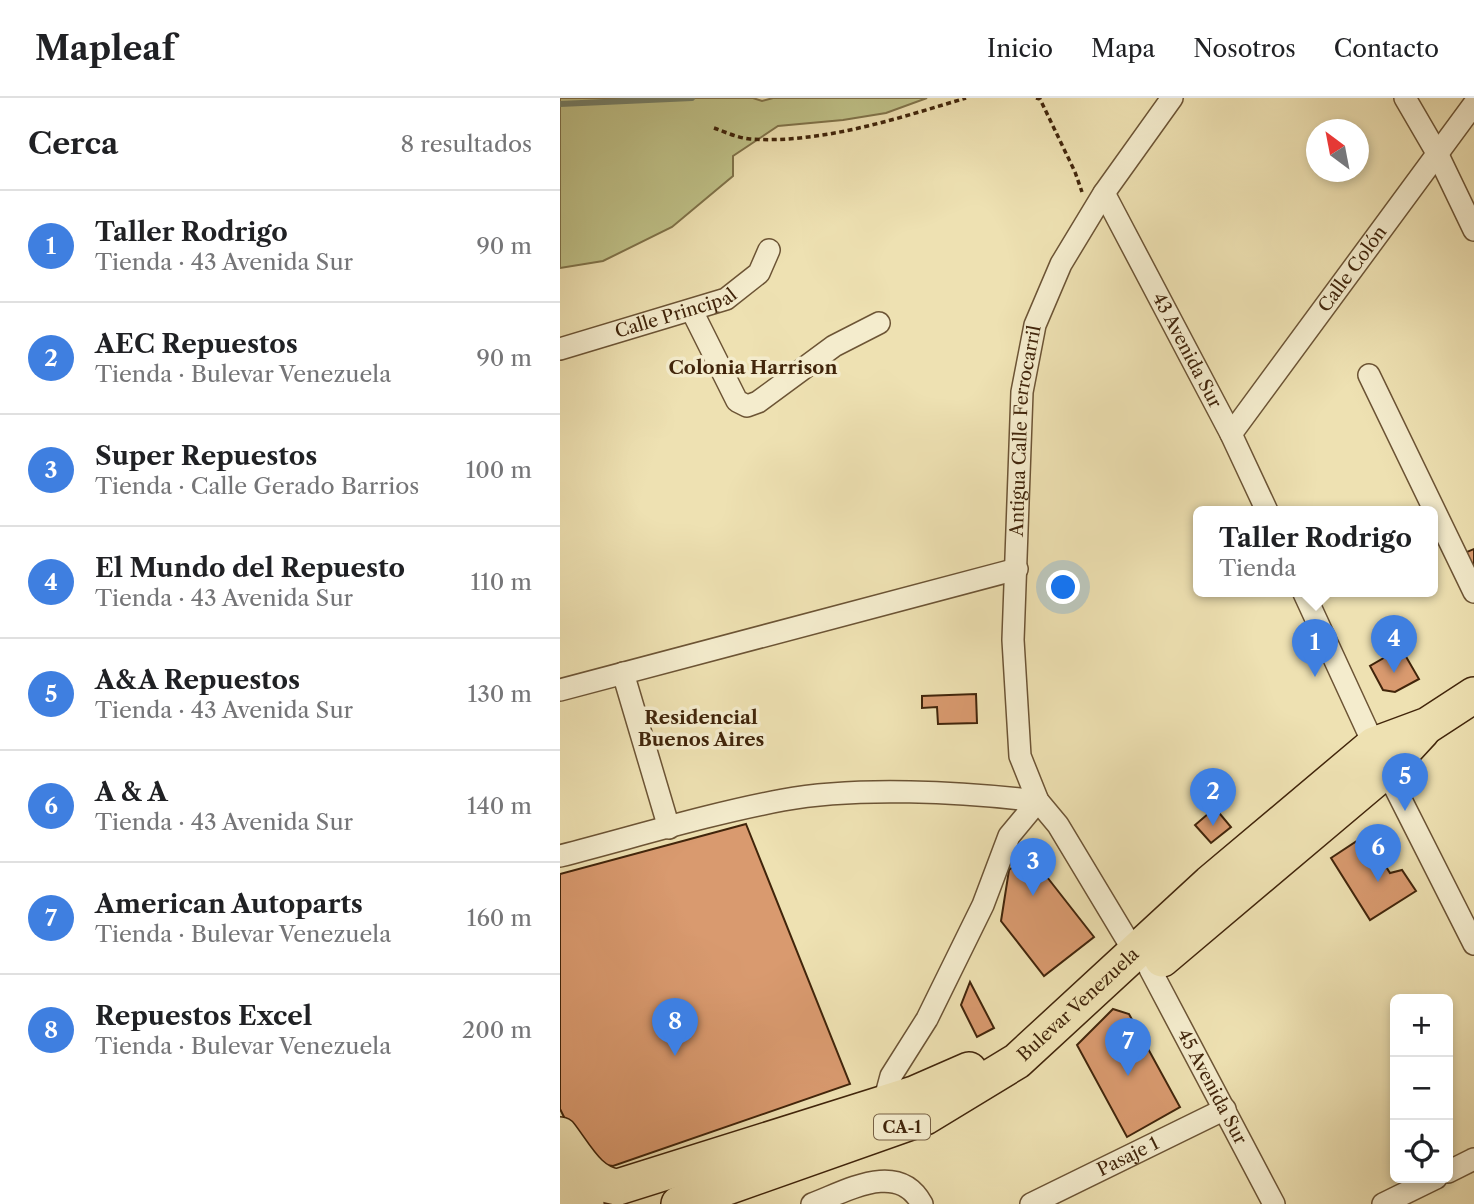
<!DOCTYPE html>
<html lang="es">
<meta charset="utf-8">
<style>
body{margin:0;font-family:"Libre Caslon Text",serif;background:#f6f6f6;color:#202124}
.controls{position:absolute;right:21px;bottom:21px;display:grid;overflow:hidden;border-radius:10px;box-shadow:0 4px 10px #0003}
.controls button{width:63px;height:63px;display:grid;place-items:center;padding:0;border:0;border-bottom:2px solid #e0e0e0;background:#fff;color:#202124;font:35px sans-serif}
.compass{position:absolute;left:746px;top:21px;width:63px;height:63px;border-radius:50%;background:#fff;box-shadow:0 4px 10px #0003;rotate:328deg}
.you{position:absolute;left:504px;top:490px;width:24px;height:24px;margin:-18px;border:5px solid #fff;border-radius:50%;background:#1a73e8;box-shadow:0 0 0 10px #1a73e833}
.badge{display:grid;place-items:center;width:46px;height:46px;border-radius:50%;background:#d93025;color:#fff;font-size:23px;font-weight:700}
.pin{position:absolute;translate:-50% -58px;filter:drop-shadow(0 2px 4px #0008)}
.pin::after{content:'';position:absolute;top:37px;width:24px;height:21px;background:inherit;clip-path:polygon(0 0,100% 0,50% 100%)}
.popup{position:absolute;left:633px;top:408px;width:245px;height:91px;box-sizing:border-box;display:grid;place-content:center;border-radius:10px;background:#fff;filter:drop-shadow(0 2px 5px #0005);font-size:23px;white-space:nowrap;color:#757577}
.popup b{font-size:26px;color:#202124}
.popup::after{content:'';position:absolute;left:50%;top:100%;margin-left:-14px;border:14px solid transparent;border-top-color:#fff}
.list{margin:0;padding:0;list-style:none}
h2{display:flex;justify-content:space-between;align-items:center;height:91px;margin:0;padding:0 28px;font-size:30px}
h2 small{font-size:23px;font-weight:400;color:#757577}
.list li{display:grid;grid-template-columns:46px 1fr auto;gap:21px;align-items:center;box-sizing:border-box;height:112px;padding:0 28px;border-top:2px solid #e0e0e0}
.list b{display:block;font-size:26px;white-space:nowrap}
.list p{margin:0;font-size:23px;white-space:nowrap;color:#757577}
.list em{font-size:23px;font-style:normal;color:#757577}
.icon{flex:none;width:38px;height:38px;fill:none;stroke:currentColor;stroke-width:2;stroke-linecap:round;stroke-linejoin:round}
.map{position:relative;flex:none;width:914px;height:1106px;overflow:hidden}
header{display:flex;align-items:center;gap:42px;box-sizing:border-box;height:98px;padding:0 35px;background:#fff;border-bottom:2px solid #e0e0e0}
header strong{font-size:33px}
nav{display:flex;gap:38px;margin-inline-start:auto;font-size:24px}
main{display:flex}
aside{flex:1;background:#fff}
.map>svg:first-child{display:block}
.green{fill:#bfc188;stroke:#80734a;stroke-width:2}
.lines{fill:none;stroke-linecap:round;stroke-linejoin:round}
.stream{stroke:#76816a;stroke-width:6}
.building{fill:#d99a6f;stroke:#41250b;stroke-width:2}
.minor-casing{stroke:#6c5435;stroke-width:24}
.primary-casing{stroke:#41250b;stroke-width:36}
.trunk-casing{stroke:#41250b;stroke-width:38}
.path{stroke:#41250b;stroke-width:3.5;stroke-dasharray:5 3.5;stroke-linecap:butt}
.minor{stroke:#f4eccd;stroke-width:21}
.primary{stroke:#eee1b2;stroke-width:33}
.trunk{stroke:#eee1b2;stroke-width:35}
.labels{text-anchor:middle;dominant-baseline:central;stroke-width:7;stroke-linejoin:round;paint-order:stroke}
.shield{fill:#f4eccd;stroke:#776145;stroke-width:2}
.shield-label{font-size:16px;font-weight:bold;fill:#41250b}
.street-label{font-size:18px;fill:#41250b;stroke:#f4eccd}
.neighbourhood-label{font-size:19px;font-weight:bold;fill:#41250b;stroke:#f4eccd}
</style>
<header>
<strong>Mapleaf</strong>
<nav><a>Inicio</a><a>Mapa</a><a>Nosotros</a><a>Contacto</a></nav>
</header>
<main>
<aside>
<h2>Cerca<small>8 resultados</small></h2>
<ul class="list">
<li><span class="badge" style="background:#3f7fe0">1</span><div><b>Taller Rodrigo</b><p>Tienda · 43 Avenida Sur</p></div><em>90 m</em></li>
<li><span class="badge" style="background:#3f7fe0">2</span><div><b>AEC Repuestos</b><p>Tienda · Bulevar Venezuela</p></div><em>90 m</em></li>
<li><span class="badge" style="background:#3f7fe0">3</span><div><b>Super Repuestos</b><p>Tienda · Calle Gerado Barrios</p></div><em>100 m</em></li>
<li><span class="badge" style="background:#3f7fe0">4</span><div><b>El Mundo del Repuesto</b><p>Tienda · 43 Avenida Sur</p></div><em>110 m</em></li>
<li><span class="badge" style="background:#3f7fe0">5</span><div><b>A&amp;A Repuestos</b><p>Tienda · 43 Avenida Sur</p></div><em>130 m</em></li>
<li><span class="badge" style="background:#3f7fe0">6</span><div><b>A &amp; A</b><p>Tienda · 43 Avenida Sur</p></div><em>140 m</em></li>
<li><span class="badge" style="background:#3f7fe0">7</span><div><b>American Autoparts</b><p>Tienda · Bulevar Venezuela</p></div><em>160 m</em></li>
<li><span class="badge" style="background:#3f7fe0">8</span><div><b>Repuestos Excel</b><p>Tienda · Bulevar Venezuela</p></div><em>200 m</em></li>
</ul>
</aside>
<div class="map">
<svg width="914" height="1106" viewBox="0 0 914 1106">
<rect width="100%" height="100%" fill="#eee1b2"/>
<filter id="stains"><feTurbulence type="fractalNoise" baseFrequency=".00286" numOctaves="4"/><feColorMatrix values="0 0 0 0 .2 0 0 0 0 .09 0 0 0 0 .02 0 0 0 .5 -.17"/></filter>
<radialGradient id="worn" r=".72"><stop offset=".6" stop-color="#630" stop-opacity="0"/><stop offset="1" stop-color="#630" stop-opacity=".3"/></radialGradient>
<path class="green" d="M0,0H193L202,3L213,0H367L326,15L283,22L218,28L173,58V78L112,129L43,163L0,170Z"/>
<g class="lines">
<path class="stream" d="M0,6L132,0"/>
</g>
<path class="building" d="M914,451V482L902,456Z
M841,550L859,581L835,594L823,592L810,568Z
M416,596L417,625L378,626L377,609L362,610V598Z
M655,710L671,729L651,745L635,727Z
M186,726L290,986L53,1068L39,1066L21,1053L0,1011V776Z
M806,737L830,775L842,772L856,793L810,822L771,760Z
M469,756L534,839L484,878L441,823L449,772Z
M410,884L434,930L417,939L401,907Z
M553,911L569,916L620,1009L567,1039L517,947Z"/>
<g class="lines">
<g class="minor-casing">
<g id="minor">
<path d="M845,0L877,55L914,132"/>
<path id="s1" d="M544,95L671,336L707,413"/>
<path d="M132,213L177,303L187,308L198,304L274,248L319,225"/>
<path id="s2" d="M0,251L166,201L199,175L209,152"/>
<path d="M809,277L914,494"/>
<path id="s3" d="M671,336L914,6"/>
<path d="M743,493L814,647"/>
<path d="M63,575L109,730"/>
<path d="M0,592L457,471"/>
<path d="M826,672L914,846"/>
<path d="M0,758C74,739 148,716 223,702C297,688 403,694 478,703"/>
<path id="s4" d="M575,855L498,727L478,703L460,658L453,542L462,294L475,227L501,166L544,95L612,0"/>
<path id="s5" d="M590,871L714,1106"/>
<path d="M324,1004L331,978L367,921L423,807L449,738L478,703"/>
<path d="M888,1074L914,1061"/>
<path d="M252,1106C287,1093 338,1062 362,1106"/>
<path id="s6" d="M471,1106L665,1011"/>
<path d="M823,1106L876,1080"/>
</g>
</g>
<g class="primary-casing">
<path id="primary" d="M0,1055L27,1106
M0,1105V1106"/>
</g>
<g class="trunk-casing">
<g id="trunk">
<path d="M602,861L826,672L862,633"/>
<path d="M0,1037C16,1058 30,1087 58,1089L354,996L409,972"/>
<path id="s7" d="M119,1106L365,1019L457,963L650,785L814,647L868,627L914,597"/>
</g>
</g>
<path class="path" d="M476,0L480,1L515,74L522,94
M154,30C165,34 178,40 190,41C261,46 339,20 406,0"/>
<use href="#minor" class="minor"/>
<use href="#primary" class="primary"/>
<use href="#trunk" class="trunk"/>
</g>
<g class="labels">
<rect class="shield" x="314" y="1016.5" width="56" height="25" rx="5"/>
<g class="shield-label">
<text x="342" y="1029">CA-1</text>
</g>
<g class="street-label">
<text stroke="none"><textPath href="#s3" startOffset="205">Calle Colón</textPath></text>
<text stroke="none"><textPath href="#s2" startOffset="121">Calle Principal</textPath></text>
<text stroke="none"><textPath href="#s1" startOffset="178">43 Avenida Sur</textPath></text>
<text stroke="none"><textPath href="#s4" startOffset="555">Antigua Calle Ferrocarril</textPath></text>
<text stroke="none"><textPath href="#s7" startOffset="452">Bulevar Venezuela</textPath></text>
<text stroke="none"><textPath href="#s5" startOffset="133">45 Avenida Sur</textPath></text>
<text stroke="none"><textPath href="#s6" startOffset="108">Pasaje 1</textPath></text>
</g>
<g class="neighbourhood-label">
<text x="193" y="269">Colonia Harrison</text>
<text x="141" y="619">Residencial<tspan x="141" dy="22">Buenos Aires</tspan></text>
</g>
</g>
<rect width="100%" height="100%" filter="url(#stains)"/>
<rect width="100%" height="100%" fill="url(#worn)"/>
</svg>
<div class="controls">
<button>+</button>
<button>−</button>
<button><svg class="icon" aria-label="locate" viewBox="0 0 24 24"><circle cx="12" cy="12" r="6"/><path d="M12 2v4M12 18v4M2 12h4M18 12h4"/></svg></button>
</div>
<svg class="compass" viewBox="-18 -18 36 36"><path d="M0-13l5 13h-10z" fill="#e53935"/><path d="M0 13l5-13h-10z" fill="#757577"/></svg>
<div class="you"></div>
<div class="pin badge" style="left:755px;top:579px;background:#3f7fe0">1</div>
<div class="popup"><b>Taller Rodrigo</b>Tienda</div>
<div class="pin badge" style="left:653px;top:728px;background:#3f7fe0">2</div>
<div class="pin badge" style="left:473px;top:798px;background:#3f7fe0">3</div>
<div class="pin badge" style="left:834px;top:575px;background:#3f7fe0">4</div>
<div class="pin badge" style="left:845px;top:713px;background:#3f7fe0">5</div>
<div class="pin badge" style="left:818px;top:784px;background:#3f7fe0">6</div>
<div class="pin badge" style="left:568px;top:978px;background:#3f7fe0">7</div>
<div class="pin badge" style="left:115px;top:958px;background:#3f7fe0">8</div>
</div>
</main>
